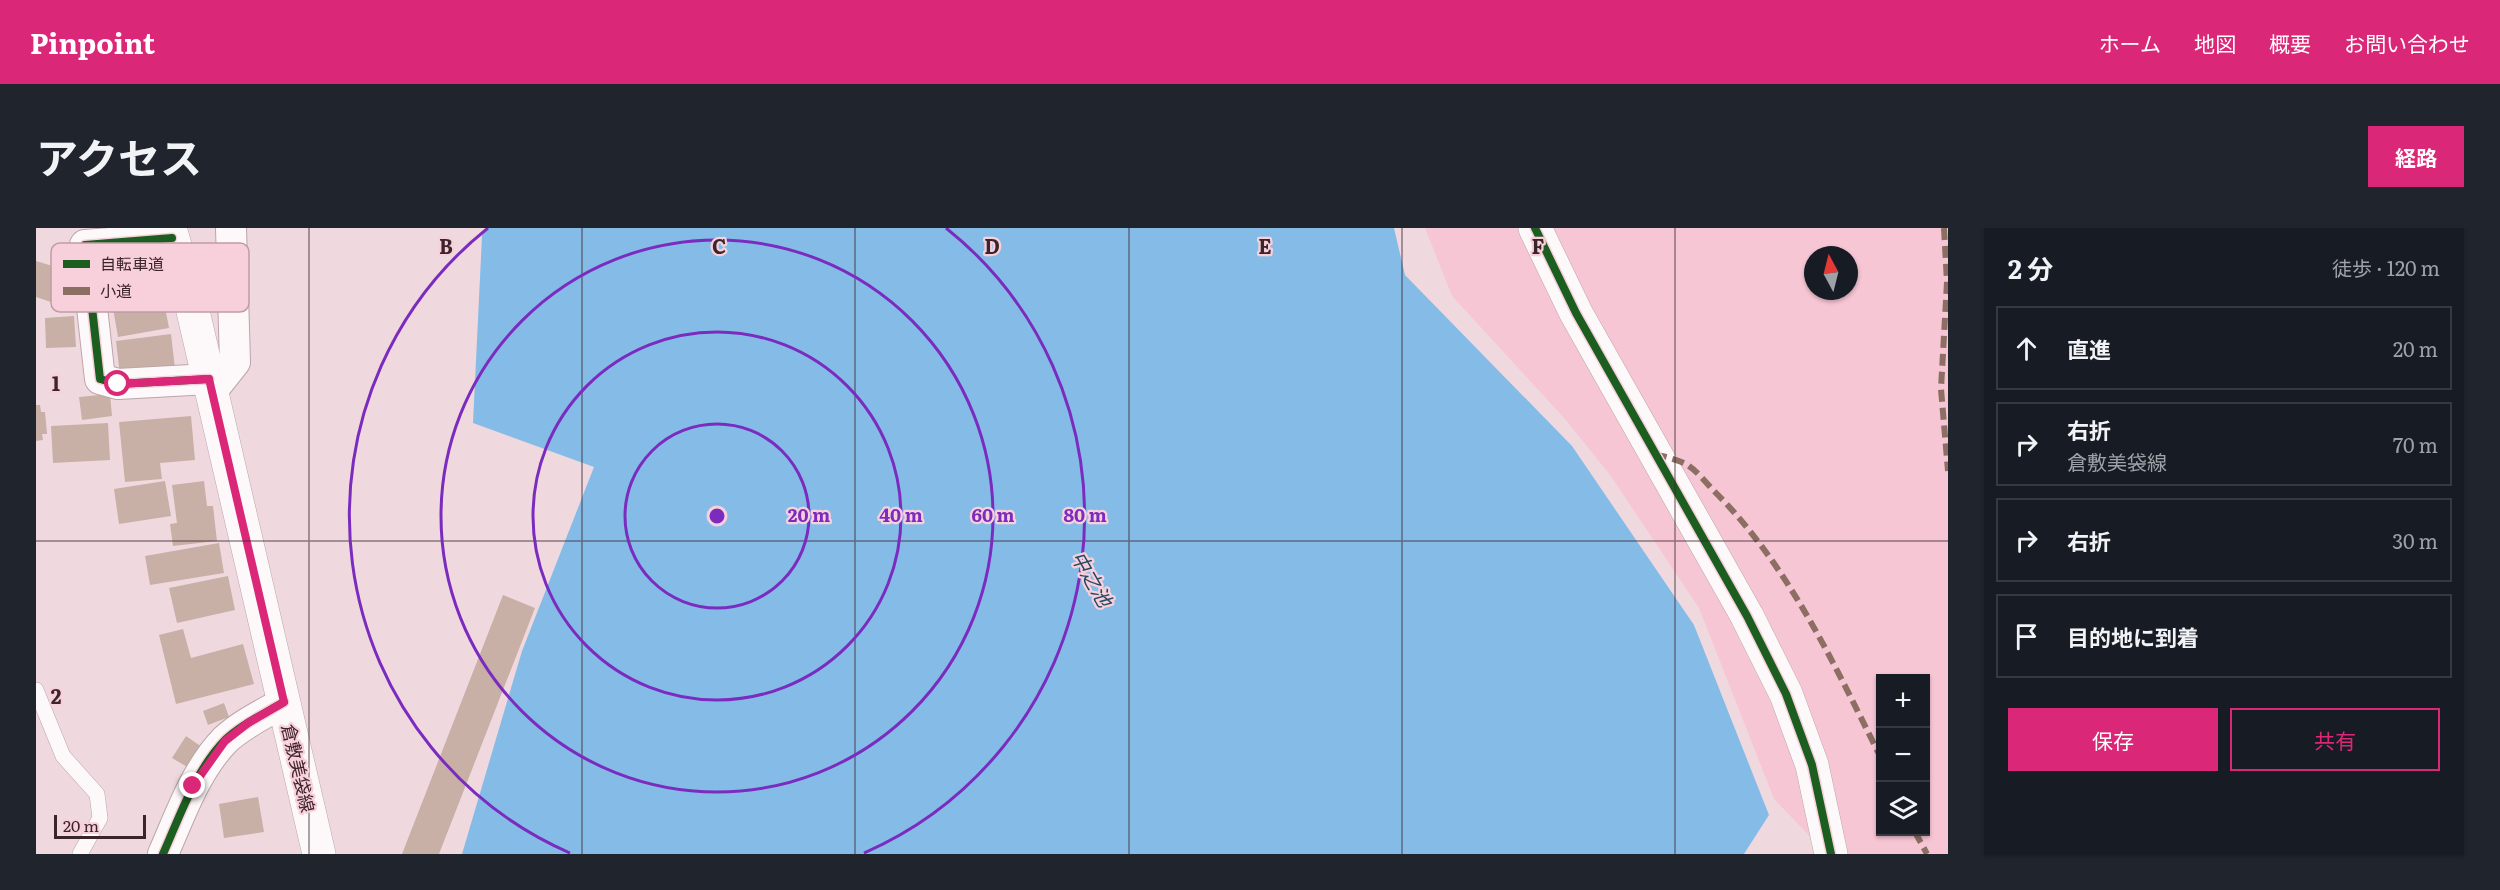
<!DOCTYPE html>
<html lang="ja">
<meta charset="utf-8">
<style>
body{margin:0;font-family:Literata,"Noto Sans JP",serif;background:#20242c;color:#f1f3f6}
.controls{position:absolute;right:18px;bottom:18px;display:grid;overflow:hidden;border-radius:0px;box-shadow:0 2px 4px #0004}
.controls button{width:54px;height:54px;display:grid;place-items:center;padding:0;border:0;border-bottom:2px solid #363941;background:#171b24;color:#f1f3f6;font:30px sans-serif}
.compass{position:absolute;left:1768px;top:18px;width:54px;height:54px;border-radius:50%;background:#171b24;box-shadow:0 2px 4px #0004;rotate:353deg}
.scale{position:absolute;left:18px;bottom:15px;width:92px;box-sizing:border-box;padding-left:6px;border:3px solid #3c242b;border-top:0;font-size:16px;line-height:21px;white-space:nowrap;color:#3c242b;-webkit-text-stroke:4px #f8d0db;paint-order:stroke}
.stop{position:absolute;width:18px;height:18px;margin:-14px;border:4px solid #db2777;border-radius:50%;background:#fff}
.stop.end{background:#db2777;border-color:#fff;box-shadow:0 2px 6px #0008}
.list{margin:0;padding:0;list-style:none}
h2{display:flex;justify-content:space-between;align-items:center;height:78px;margin:0;padding:0 24px;font-size:26px}
h2 small{font-size:20px;font-weight:400;color:#9ea1a6}
.list li{display:grid;grid-template-columns:39px 1fr auto;gap:18px;align-items:center;box-sizing:border-box;height:84px;margin:0 12px 12px;padding:0 12px;border:2px solid #363941;border-radius:0px}
.list b{display:block;font-size:22px;white-space:nowrap}
.list p{margin:0;font-size:20px;white-space:nowrap;color:#9ea1a6}
.list em{font-size:20px;font-style:normal;color:#9ea1a6}
.actions{display:flex;gap:12px;padding:18px 24px}
.actions a{flex:1;padding:14px 0;border:2px solid #db2777;border-radius:0px;text-align:center;font-size:21px;color:#db2777}
.actions .main{background:#db2777;color:#fff}
.icon{flex:none;width:33px;height:33px;fill:none;stroke:currentColor;stroke-width:2;stroke-linecap:round;stroke-linejoin:round}
.map{position:relative;flex:none;width:1912px;height:626px;overflow:hidden;border-radius:0px}
header{display:flex;align-items:center;gap:36px;box-sizing:border-box;height:84px;padding:0 30px;background:#db2777;color:#fff}
header strong{font-size:28px}
nav{display:flex;gap:33px;margin-inline-start:auto;font-size:21px}
.intro{display:flex;align-items:center;justify-content:space-between;box-sizing:border-box;height:144px;padding:0 36px}
h1{margin:0;font-size:42px}
.button{padding:15px 27px;border-radius:0px;background:#db2777;color:#fff;font-size:21px;font-weight:700}
main{display:flex;gap:36px;padding:0 36px}
aside{flex:1;background:#171b24;border-radius:0px;box-shadow:0 2px 4px #0004}
.map>svg:first-child{display:block}
.green{fill:#f7c6d4;fill-rule:evenodd}
.water{fill:#85bce7}
.building{fill:#c8b0a6}
.lines{fill:none;stroke-linecap:round;stroke-linejoin:round}
.lane-casing{stroke:#baa5ab;stroke-width:16}
.street-casing{stroke:#baa5ab;stroke-width:32}
.secondary-casing{stroke:#baa5ab;stroke-width:34}
.primary-casing{stroke:#baa5ab;stroke-width:34}
.lane{stroke:#fdf9fa;stroke-width:15}
.street{stroke:#fdf9fa;stroke-width:30}
.secondary{stroke:#fdf9fa;stroke-width:33}
.primary{stroke:#fdf9fa;stroke-width:33}
.quiet{stroke:#8d6e63;stroke-width:6;stroke-dasharray:12 6;stroke-linecap:butt}
.cycleway-casing{stroke:#f8d0db;stroke-width:11}
.cycleway{stroke:#1b5e20;stroke-width:8}
.route{stroke:#db2777;stroke-width:8}
.grid{fill:none;stroke:#3c242b;stroke-width:1.5;stroke-opacity:0.55}
.ring{fill:none;stroke:#7b2cbf;stroke-width:3}
.labels{text-anchor:middle;dominant-baseline:central;stroke-width:4.5;stroke-linejoin:round;paint-order:stroke}
.street-label{font-size:18px;fill:#3c242b;stroke:#f8d0db}
.water-label{font-size:20px;font-style:italic;fill:#234861;stroke:#f8d0db}
.key{fill:#f8d0db;stroke:#c09ca6;stroke-width:1.5}
.key-label{font-size:16px;fill:#3c242b}
.grid-label{font-size:20px;text-anchor:middle;font-weight:bold;fill:#3c242b;stroke:#f8d0db;stroke-width:4.5;stroke-linejoin:round;paint-order:stroke}
.centre{fill:#7b2cbf;stroke:#f8d0db;stroke-width:3}
.ring-label{font-size:18px;text-anchor:middle;font-weight:bold;fill:#7b2cbf;stroke:#f8d0db;stroke-width:4.5;stroke-linejoin:round;paint-order:stroke}
</style>
<header>
<strong>Pinpoint</strong>
<nav><a>ホーム</a><a>地図</a><a>概要</a><a>お問い合わせ</a></nav>
</header>
<div class="intro"><h1>アクセス</h1><a class="button">経路</a></div>
<main>
<div class="map">
<svg width="1912" height="626" viewBox="0 0 1912 626">
<rect width="100%" height="100%" fill="#efd9df"/>
<path class="green" d="M1389,0H1912V626H1791L1738,571L1663,380L1574,247L1529,191L1416,68ZM1777,27H1813V63H1777ZM1844,451H1890V604H1844Z"/>
<path class="water" d="M450,0H1358L1369,47L1536,218L1658,397L1733,587L1708,626H426L486,423L558,239L437,195L446,8Z"/>
<path class="building" d="M120,32L133,100L82,109L70,40Z
M0,33L40,45L30,79L0,69Z
M38,88L40,119L10,120L9,90Z
M135,106L139,141L84,147L80,113Z
M74,166L76,188L46,192L43,169Z
M0,177H4L5,184H9L11,206H6L7,212L0,213Z
M155,188L159,232L124,235L126,251L89,254L83,194Z
M72,195L74,232L17,235L15,198Z
M129,253L135,288L83,296L78,261Z
M168,253L171,278H177L181,313L137,318L134,296L141,295L136,257Z
M183,315L188,345L114,357L109,328Z
M192,348L199,382L141,395L133,360Z
M467,367L499,380L403,626H366Z
M147,401L155,430L207,416L218,456L140,476L123,407Z
M188,475L193,489L172,497L167,483Z
M150,508L166,519L153,540L136,530Z
M222,569L228,604L188,610L183,576Z"/>
<g class="lines">
<g class="lane-casing">
<path id="lane" d="M0,462L27,528L61,566L64,590L44,626"/>
</g>
<g class="street-casing">
<path id="street" d="M136,10L49,17L64,151L82,156L173,151
M176,163L199,134L195,0
M127,626C144,588 159,543 189,512C206,496 228,486 248,474"/>
</g>
<g class="secondary-casing">
<path id="secondary" d="M1499,0L1540,85L1711,388L1750,466L1776,537L1795,626"/>
</g>
<g class="primary-casing">
<path id="primary" d="M134,0L153,66L283,626"/>
</g>
<use href="#lane" class="lane"/>
<use href="#street" class="street"/>
<use href="#secondary" class="secondary"/>
<use href="#primary" class="primary"/>
<path class="quiet" d="M1908,0L1911,54L1905,161L1912,243
M1619,226C1629,229 1645,232 1653,238C1663,245 1671,256 1679,264C1753,338 1798,436 1844,528
M1879,604L1891,626"/>
<g class="cycleway-casing">
<path id="cycleway" d="M1499,0L1540,85L1711,388L1750,466L1776,537L1795,626
M136,10L49,17L64,151L82,156L173,151
M127,626C144,588 159,543 189,512C206,496 228,486 248,474"/>
</g>
<use href="#cycleway" class="cycleway"/>
</g>
<g class="lines">
<path class="route" d="M82,156L173,151L248,474L212,495L189,513L157,558"/>
</g>
<path class="grid" d="M273,0V626M546,0V626M819,0V626M1093,0V626M1366,0V626M1639,0V626M0,313H1912"/>
<g class="ring">
<circle cx="681" cy="288" r="92"/>
<circle cx="681" cy="288" r="184"/>
<circle cx="681" cy="288" r="276"/>
<path d="M534 625A368 368 0 0 1 452 0M910 0A368 368 0 0 1 828 625"/>
</g>
<g class="labels">
<g class="street-label">
<text transform="translate(263 540) rotate(77)">倉敷美袋線</text>
</g>
<g class="water-label">
<text transform="translate(1057 350) rotate(60)">中之池</text>
</g>
</g>
<rect x="15" y="15" width="198" height="69" rx="9" class="key"/>
<rect x="27" y="32" width="27" height="8" fill="#1b5e20"/>
<rect x="27" y="59" width="27" height="8" fill="#8d6e63"/>
<g class="key-label">
<text x="64" y="42">自転車道</text>
<text x="64" y="69">小道</text>
</g>
<g class="grid-label">
<text x="410" y="26">B</text>
<text x="683" y="26">C</text>
<text x="956" y="26">D</text>
<text x="1229" y="26">E</text>
<text x="1502" y="26">F</text>
<text x="20" y="163">1</text>
<text x="20" y="476">2</text>
</g>
<circle cx="681" cy="288" r="9" class="centre"/>
<g class="ring-label">
<text x="773" y="294">20 m</text>
<text x="865" y="294">40 m</text>
<text x="957" y="294">60 m</text>
<text x="1049" y="294">80 m</text>
</g>
</svg>
<div class="controls">
<button>+</button>
<button>−</button>
<button><svg class="icon" aria-label="layers" viewBox="0 0 24 24"><path d="M12 4l9 5-9 5-9-5zM3 14l9 5 9-5"/></svg></button>
</div>
<svg class="compass" viewBox="-18 -18 36 36"><path d="M0-13l5 13h-10z" fill="#e53935"/><path d="M0 13l5-13h-10z" fill="#9ea1a6"/></svg>
<div class="scale">20 m</div>
<div class="stop" style="left:82px;top:156px"></div>
<div class="stop end" style="left:157px;top:558px"></div>
</div>
<aside>
<h2>2 分<small>徒歩 · 120 m</small></h2>
<ul class="list">
<li><svg class="icon" aria-label="ahead" viewBox="0 0 24 24"><path d="M12 20V5M6 11l6-6 6 6"/></svg><div><b>直進</b></div><em>20 m</em></li>
<li><svg class="icon" aria-label="right" viewBox="0 0 24 24"><path d="M7 20v-9h11M14 6l5 5-5 5"/></svg><div><b>右折</b><p>倉敷美袋線</p></div><em>70 m</em></li>
<li><svg class="icon" aria-label="right" viewBox="0 0 24 24"><path d="M7 20v-9h11M14 6l5 5-5 5"/></svg><div><b>右折</b></div><em>30 m</em></li>
<li><svg class="icon" aria-label="arrive" viewBox="0 0 24 24"><path d="M6 21V4h12l-3 4 3 4H6"/></svg><div><b>目的地に到着</b></div></li>
</ul>
<div class="actions"><a class="main">保存</a><a>共有</a></div>
</aside>
</main>
